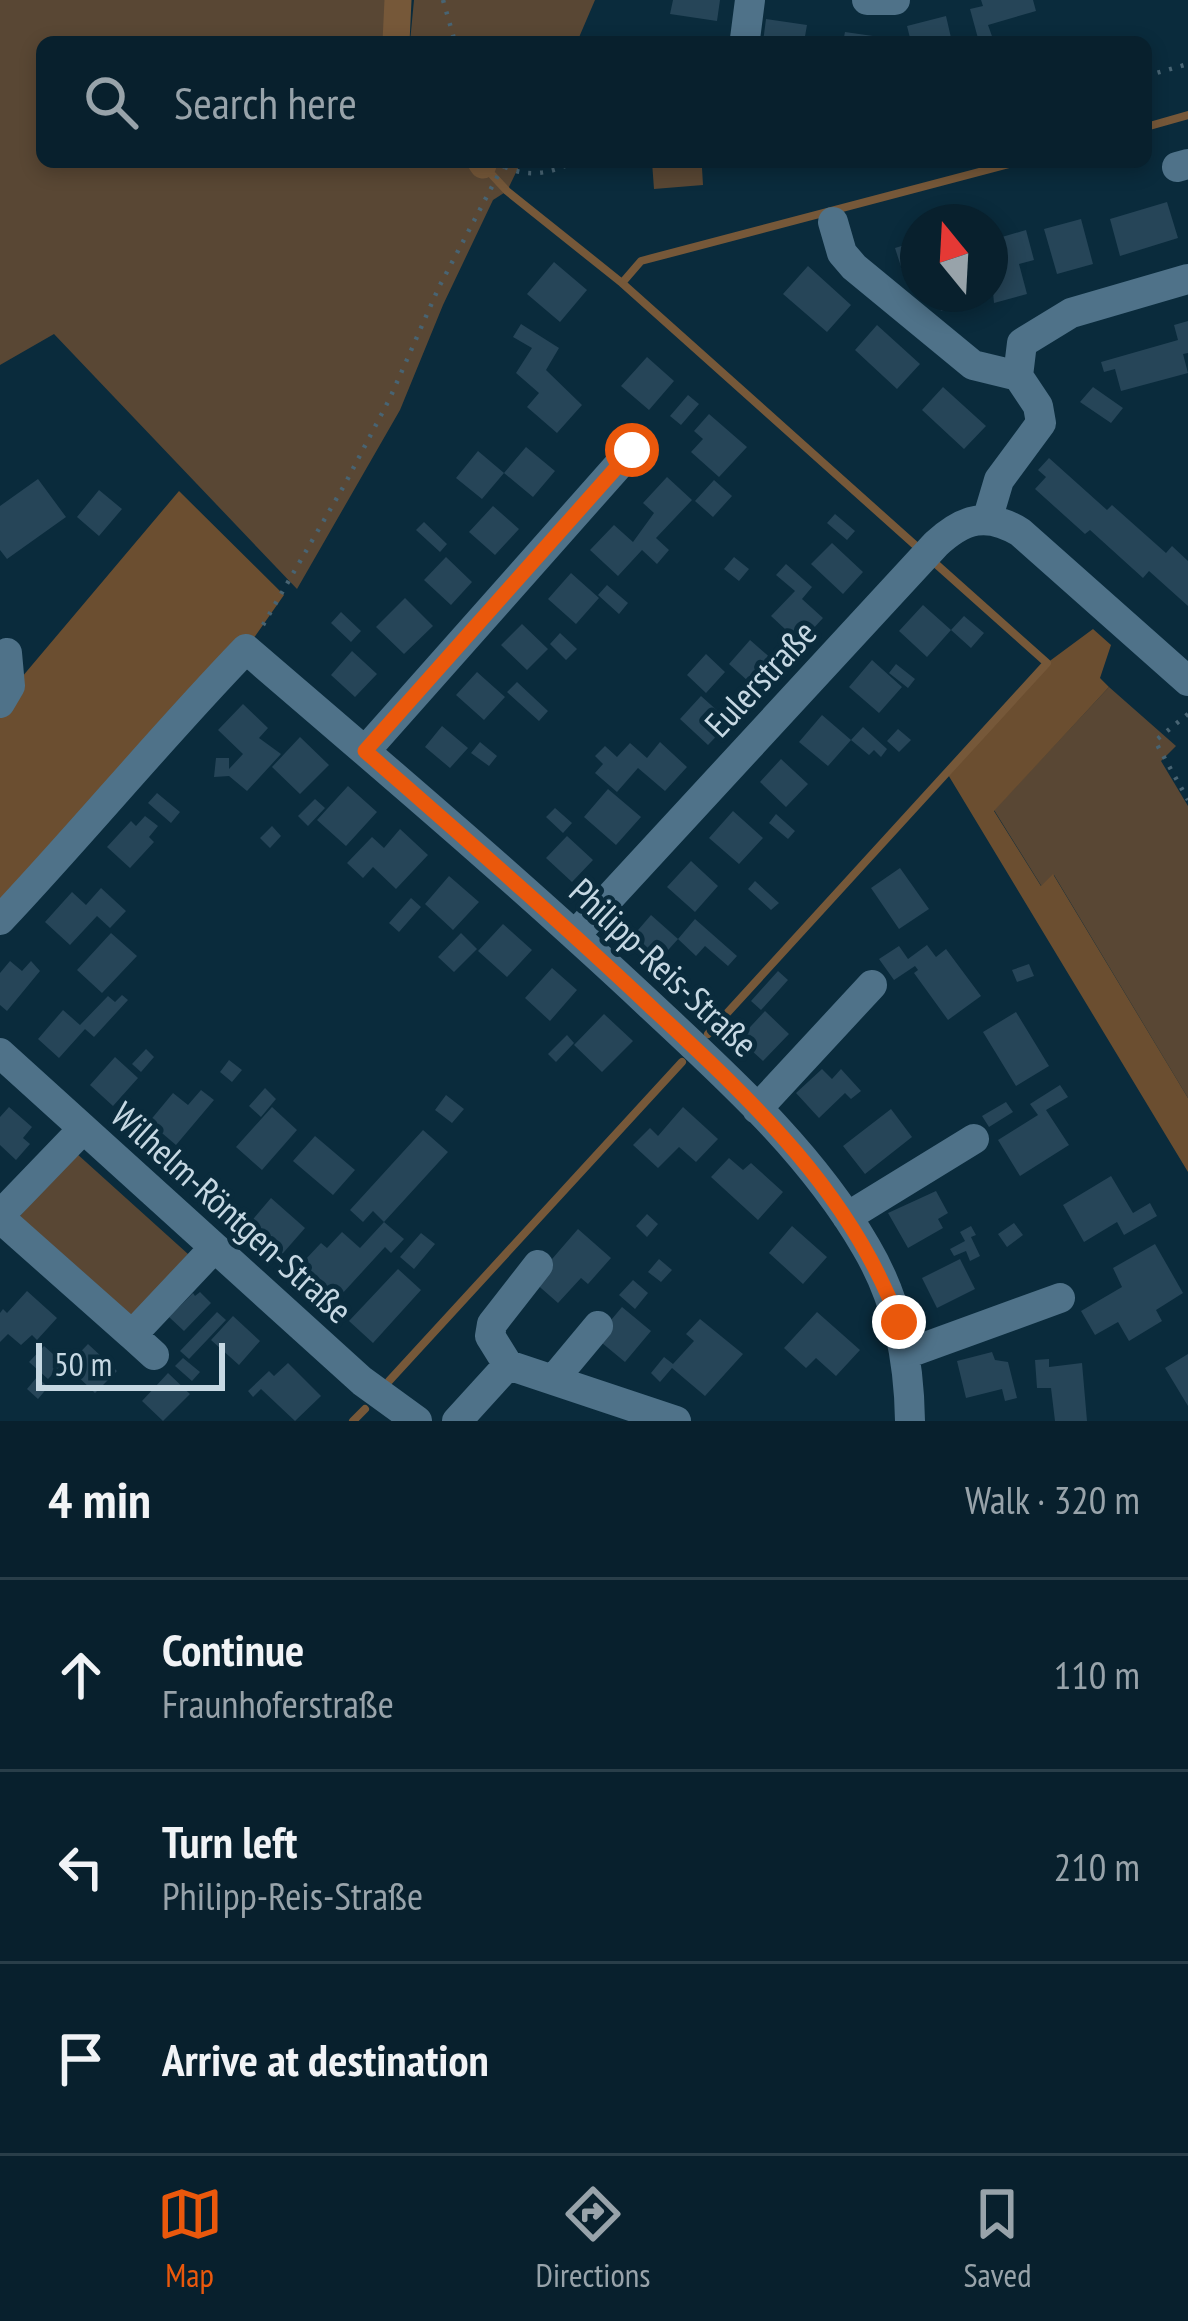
<!DOCTYPE html>
<meta charset="utf-8">
<style>
body{margin:0;font-family:"PT Sans Narrow",sans-serif;background:#112835;color:#f1f3f6}
.compass{position:absolute;left:900px;top:204px;width:108px;height:108px;border-radius:50%;background:#08202d;box-shadow:0 6px 18px #0003;rotate:342deg}
.scale{position:absolute;left:36px;bottom:30px;width:189px;box-sizing:border-box;padding-left:12px;border:6px solid #c6d8e3;border-top:0;font-size:33px;line-height:42px;white-space:nowrap;color:#c6d8e3;-webkit-text-stroke:9px #0a2b3c;paint-order:stroke}
.stop{position:absolute;width:36px;height:36px;margin:-27px;border:9px solid #ea580c;border-radius:50%;background:#fff}
.stop.end{background:#ea580c;border-color:#fff;box-shadow:0 3px 12px #0008}
.list{margin:0;padding:0;list-style:none}
h2{display:flex;justify-content:space-between;align-items:center;height:156px;margin:0;padding:0 48px;font-size:51px}
h2 small{font-size:39px;font-weight:400;color:#98a3aa}
.list li{display:grid;grid-template-columns:78px 1fr auto;gap:36px;align-items:center;box-sizing:border-box;height:192px;padding:0 48px;border-top:3px solid #293e49}
.list b{display:block;font-size:45px;white-space:nowrap}
.list p{margin:0;font-size:39px;white-space:nowrap;color:#98a3aa}
.list em{font-size:39px;font-style:normal;color:#98a3aa}
.icon{flex:none;width:66px;height:66px;fill:none;stroke:currentColor;stroke-width:2;stroke-linecap:round;stroke-linejoin:round}
.map{position:relative;flex:none;width:1188px;height:1421px;overflow:hidden}
.search{position:absolute;background:#08202d;box-shadow:0 6px 18px #0003;left:36px;right:36px;top:36px;height:132px;display:flex;align-items:center;gap:30px;box-sizing:border-box;padding:0 42px;border-radius:18px;color:#98a3aa;font-size:45px}
.sheet{height:732px;background:#08202d}
nav{display:flex;justify-content:space-around;align-items:center;box-sizing:border-box;height:168px;border-top:3px solid #293e49;background:#08202d;font-size:33px;color:#98a3aa}
nav a{display:grid;justify-items:center;gap:6px}
nav .on{color:#ea580c}
.map>svg:first-child{display:block}
.green{fill:#594734}
.forest{fill:#6b4e30}
.lines{fill:none;stroke-linecap:round;stroke-linejoin:round}
.stream{stroke:#765839;stroke-width:8}
.canal{stroke:#765839;stroke-width:27}
.building{fill:#264558}
.path{stroke:#486473;stroke-width:4.5;stroke-dasharray:3 9;stroke-linecap:butt}
.minor{stroke:#4f7289;stroke-width:30}
.route{stroke:#ea580c;stroke-width:15}
.labels{text-anchor:middle;dominant-baseline:central;stroke-width:10;stroke-linejoin:round;paint-order:stroke}
.street-label{font-size:36px;fill:#c6d8e3;stroke:#0a2b3c}
</style>
<div class="map">
<svg width="1188" height="1421" viewBox="0 0 1188 1421">
<rect width="100%" height="100%" fill="#0a2b3c"/>
<path class="green" d="M0,0H398L396,42H42V162H481L500,183L488,162H521L507,191L493,200L443,305L400,410L297,589L54,334L0,365Z
M414,0H595L577,42H410Z
M652,162H714V166L702,168L703,185L654,189Z
M1109,687L1176,746L1161,761L1188,806V1098L1054,875L1042,887L994,810Z
M76,1153L188,1254L130,1318L19,1217Z"/>
<path class="forest" d="M179,491L284,595L246,649L0,920V703Z
M1093,629L1111,645L1100,678L1109,687L994,811L1041,886L1053,874L1188,1098V1172L947,773L1047,663Z"/>
<g class="lines">
<path class="stream" d="M1146,127L1188,115
M483,165L507,191L622,283L641,261L1017,162
M622,283L915,545
M708,1034L1047,663L936,564
M389,1381L682,1062
M353,1421L365,1409"/>
<path class="canal" d="M396,42L398,0
M481,162L483,165"/>
</g>
<path class="building" d="M673,0H720L717,21L670,14Z
M981,0H1033L1036,11L988,25L993,39L979,42L970,9L983,6Z
M946,16L952,42H911L907,26Z
M766,19L807,25L804,42H763Z
M845,32L894,39V42H843Z
M1167,202L1178,238L1120,256L1110,219Z
M1081,219L1093,264L1057,274L1044,229Z
M1026,230L1034,260L1019,264L1027,294L994,303L990,259L1007,254L1002,237Z
M918,241V278L906,282L895,248Z
M554,262L587,290L560,322L527,294Z
M808,266L851,305L827,332L783,294Z
M935,294H967L969,302L941,311Z
M1188,321V353L1183,354L1188,373L1121,391L1115,369L1104,372L1101,362L1178,340L1174,325Z
M521,324L559,348L546,370L582,405L557,433L527,407L539,393L516,373L532,348L513,337Z
M877,325L920,364L897,389L855,350Z
M647,357L674,381L649,410L621,386Z
M943,387L986,426L964,449L922,410Z
M1093,387L1123,408L1111,423L1080,402Z
M688,395L699,404L681,425L670,416Z
M709,414L747,447L719,477L691,452L703,439L694,431Z
M526,447L555,471L533,497L504,473Z
M478,451L504,473L482,499L456,478Z
M1049,458L1107,510L1112,505L1166,553L1172,546L1188,561V606L1149,571L1143,578L1090,530L1085,534L1035,489L1046,477L1038,470Z
M667,477L692,500L656,538L669,550L657,564L642,550L618,576L590,550L614,525L633,542L654,513L643,503Z
M38,479L66,517L7,559L0,550V506Z
M714,480L732,496L713,517L695,501Z
M99,490L122,509L99,536L77,517Z
M493,506L519,529L495,555L469,532Z
M835,514L855,531L847,540L827,523Z
M424,522L447,544L440,552L416,530Z
M832,543L863,572L843,594L811,564Z
M446,557L472,582L451,605L424,580Z
M734,557L749,569L739,581L724,569Z
M786,564L812,587L802,599L823,618L800,643L771,616L795,591L776,575Z
M571,573L599,598L576,624L548,599Z
M607,585L628,603L619,614L598,595Z
M405,598L433,626L404,654L376,627Z
M923,605L951,630L927,657L899,631Z
M341,612L361,631L351,642L331,623Z
M964,616L984,633L971,648L951,630Z
M522,624L548,649L527,670L501,645Z
M560,633L577,649L566,660L550,644Z
M750,640L780,666L758,690L729,664Z
M352,651L377,674L355,697L331,675Z
M706,654L725,672L706,693L687,675Z
M872,660L902,687L879,713L849,687Z
M896,664L915,679L908,688L889,673Z
M477,672L505,697L484,720L456,695Z
M517,682L548,711L539,721L507,692Z
M701,696L730,722L708,745L680,719Z
M243,704L268,728L259,738L281,754L247,791L229,776L214,777L216,758H229V769L243,754L218,730Z
M822,715L851,740L828,766L799,742Z
M442,726L468,748L450,768L425,747Z
M863,727L887,749L881,757L874,750L869,755L851,740Z
M898,729L911,740L899,752L887,741Z
M300,737L329,765L300,794L272,767Z
M480,742L497,756L489,766L471,753Z
M660,742L687,767L665,791L638,768L617,792L595,773L603,764L595,756L605,746L617,757L630,743L647,758Z
M781,759L808,784L786,807L760,782Z
M348,786L377,812L346,846L317,820Z
M608,789L641,817L616,845L584,817Z
M157,793L180,812L171,823L148,803Z
M315,799L325,808L308,826L298,816Z
M555,808L572,823L563,833L546,817Z
M733,811L763,838L739,864L709,838Z
M776,814L795,831L788,839L769,823Z
M145,816L158,826L149,837L154,842L130,868L107,847L131,821L136,826Z
M272,826L281,836L270,848L260,838Z
M400,829L428,855L396,889L373,867L363,878L347,863L372,837L384,848Z
M567,836L593,860L572,882L546,858Z
M691,861L718,886L695,912L667,887Z
M900,868L929,909L899,929L871,888Z
M449,876L479,902L453,930L425,904Z
M755,881L779,903L771,910L748,889Z
M101,888L126,911L110,928L97,916L70,945L45,922L72,892L86,905Z
M411,898L421,907L399,932L389,923Z
M651,915L678,939L652,968L626,944Z
M695,919L737,956L728,966L705,946L696,956L678,939Z
M503,924L532,950L507,977L478,951Z
M111,933L137,956L102,993L77,970Z
M461,933L477,949L454,972L438,957Z
M927,945L936,957L946,949L981,996L948,1020L914,973L918,970L915,966L894,980L879,959L899,946L908,959Z
M10,961L22,971L31,961L40,971L7,1011L0,1005V973Z
M1029,964L1034,976L1017,982L1012,970Z
M552,968L577,990L550,1021L525,998Z
M778,971L788,980L761,1010L751,1001Z
M122,995L128,1000L94,1037L85,1029L59,1058L38,1039L63,1010L80,1025L108,996L115,1002Z
M765,1011L789,1034L763,1061L739,1039Z
M1016,1012L1049,1066L1016,1086L983,1032Z
M604,1014L633,1041L602,1072L574,1045Z
M567,1035L574,1043L556,1062L548,1054Z
M146,1049L154,1057L141,1072L132,1064Z
M115,1057L138,1078L113,1106L90,1085Z
M229,1060L242,1070L232,1082L220,1072Z
M822,1069L832,1079L841,1069L861,1091L851,1099L845,1093L819,1118L796,1093Z
M1060,1085L1068,1097L1046,1110L1069,1145L1020,1176L998,1140L1038,1115L1030,1104Z
M265,1088L276,1099L261,1117L249,1106Z
M201,1090L214,1100L176,1145L149,1122L173,1093L188,1105Z
M446,1095L464,1109L452,1123L435,1110Z
M1006,1102L1013,1112L989,1127L982,1116Z
M9,1107L32,1127L23,1138L30,1144L16,1160L0,1145V1117Z
M272,1107L297,1130L262,1170L236,1147Z
M683,1107L718,1139L696,1162L679,1147L658,1168L633,1145L650,1128L658,1136Z
M891,1109L912,1137L865,1174L843,1146Z
M423,1130L448,1152L384,1222L404,1239L391,1253L385,1247L330,1307L297,1277L309,1264L305,1260L321,1243L327,1248L342,1232L360,1248L384,1222L373,1211L363,1222L350,1210Z
M315,1136L355,1170L333,1195L293,1161Z
M729,1158L743,1170L751,1163L783,1192L758,1220L711,1177Z
M1111,1176L1133,1213L1150,1203L1157,1216L1124,1235L1117,1222L1084,1242L1063,1205Z
M936,1191L948,1213L938,1219L943,1228L908,1248L888,1213Z
M271,1198L305,1228L277,1260L243,1231Z
M647,1214L658,1224L647,1237L636,1226Z
M1014,1223L1023,1235L1007,1247L998,1234Z
M792,1226L827,1257L803,1284L769,1253Z
M971,1226L976,1235L971,1237L980,1256L970,1261L966,1251L954,1256L950,1249L965,1241L960,1232Z
M578,1229L611,1258L588,1284L581,1278L558,1303L533,1281Z
M421,1233L435,1244L414,1269L400,1257Z
M1155,1244L1183,1293L1156,1310L1162,1321L1129,1341L1118,1322L1095,1335L1081,1311L1122,1287L1113,1268Z
M659,1259L672,1270L661,1282L648,1272Z
M960,1259L975,1289L937,1308L922,1278Z
M398,1269L421,1290L373,1343L349,1321Z
M633,1280L648,1293L635,1309L619,1295Z
M27,1291L57,1318L37,1340L32,1335L21,1345L8,1334L0,1342V1313L3,1309L7,1313Z
M200,1292L211,1303L184,1331L169,1317L193,1293L195,1296Z
M622,1307L651,1331L625,1362L596,1338Z
M217,1312L226,1320L189,1359L180,1351Z
M817,1312L860,1350L836,1376L816,1358L806,1368L784,1348Z
M233,1316L260,1341L239,1365L211,1340Z
M700,1319L743,1354L705,1396L672,1368L660,1382L651,1373L664,1357L673,1364L694,1341L686,1334Z
M88,1344L117,1371L95,1393L67,1366Z
M44,1346L63,1363L48,1379L29,1362Z
M992,1352L995,1360L1008,1362L1017,1398L1005,1401L1002,1389L966,1398L957,1361Z
M1188,1354V1406L1165,1368Z
M183,1358L200,1372L192,1381L175,1366Z
M1049,1359V1367L1082,1363L1087,1421H1055L1051,1388H1037L1035,1360Z
M288,1363L321,1396L295,1421L261,1389L253,1397L248,1391L269,1371L274,1376Z
M168,1373L190,1394L163,1421L142,1401Z
M37,1377L48,1387L38,1399L27,1389Z"/>
<g class="lines">
<path class="path" d="M443,0L455,42
M1146,76L1188,64
M505,167C530,178 551,173 574,162
M263,625L345,484L390,398L439,287L505,162
M1188,714L1155,741L1188,800"/>
<path class="minor" d="M867,0H895
M745,39L750,0
M1177,167L1188,164
M833,222L842,253L854,267L973,365L1018,376
M988,517L999,480L1041,423L1038,406L1018,376L1022,343L1071,313L1188,279
M0,703L10,686L7,653
M365,751L632,450
M0,920C84,831 161,737 246,649C382,766 518,881 649,1004C728,1078 811,1152 866,1247C898,1301 909,1359 910,1421
M575,935L936,544C964,518 987,512 1020,532L1188,681
M0,1053L362,1381L417,1421
M757,1109L872,985
M0,1215L82,1130
M847,1217L974,1139
M0,1218L132,1335L214,1248
M132,1335L154,1355
M906,1354L1060,1298
M508,1365L490,1336L492,1324L538,1265
M553,1380L598,1326
M457,1421L508,1365L676,1421"/>
</g>
<g class="lines">
<path class="route" d="M632,450L365,751C462,836 559,920 652,1008C752,1101 850,1191 899,1322"/>
</g>
<g class="labels">
<g class="street-label">
<text transform="translate(760 678) rotate(-47)">Eulerstraße</text>
<text transform="translate(664 967) rotate(43)">Philipp-Reis-Straße</text>
<text transform="translate(232 1212) rotate(42)">Wilhelm-Röntgen-Straße</text>
</g>
</g>
</svg>
<svg class="compass" viewBox="-18 -18 36 36"><path d="M0-13l5 13h-10z" fill="#e53935"/><path d="M0 13l5-13h-10z" fill="#98a3aa"/></svg>
<div class="scale">50 m</div>
<div class="stop" style="left:632px;top:450px"></div>
<div class="stop end" style="left:899px;top:1322px"></div>
<div class="search"><svg class="icon" aria-label="search" viewBox="0 0 24 24"><circle cx="10" cy="10" r="6"/><path d="M15 15l6 6"/></svg>Search here</div>
</div>
<section class="sheet">
<h2>4 min<small>Walk · 320 m</small></h2>
<ul class="list">
<li><svg class="icon" aria-label="ahead" viewBox="0 0 24 24"><path d="M12 20V5M6 11l6-6 6 6"/></svg><div><b>Continue</b><p>Fraunhoferstraße</p></div><em>110 m</em></li>
<li><svg class="icon" aria-label="left" viewBox="0 0 24 24"><path d="M17 20v-9H6M10 6l-5 5 5 5"/></svg><div><b>Turn left</b><p>Philipp-Reis-Straße</p></div><em>210 m</em></li>
<li><svg class="icon" aria-label="arrive" viewBox="0 0 24 24"><path d="M6 21V4h12l-3 4 3 4H6"/></svg><div><b>Arrive at destination</b></div></li>
</ul>
</section>
<nav>
<a class="on"><svg class="icon" aria-label="map" viewBox="0 0 24 24"><path d="M3 6l6-2 6 2 6-2v14l-6 2-6-2-6 2zM9 4v14M15 6v14"/></svg>Map</a>
<a><svg class="icon" aria-label="directions" viewBox="0 0 24 24"><path d="M12 3l9 9-9 9-9-9zM9 14v-3h6M13 9l2 2-2 2"/></svg>Directions</a>
<a><svg class="icon" aria-label="saved" viewBox="0 0 24 24"><path d="M7 4h10v16l-5-4-5 4z"/></svg>Saved</a>
</nav>
